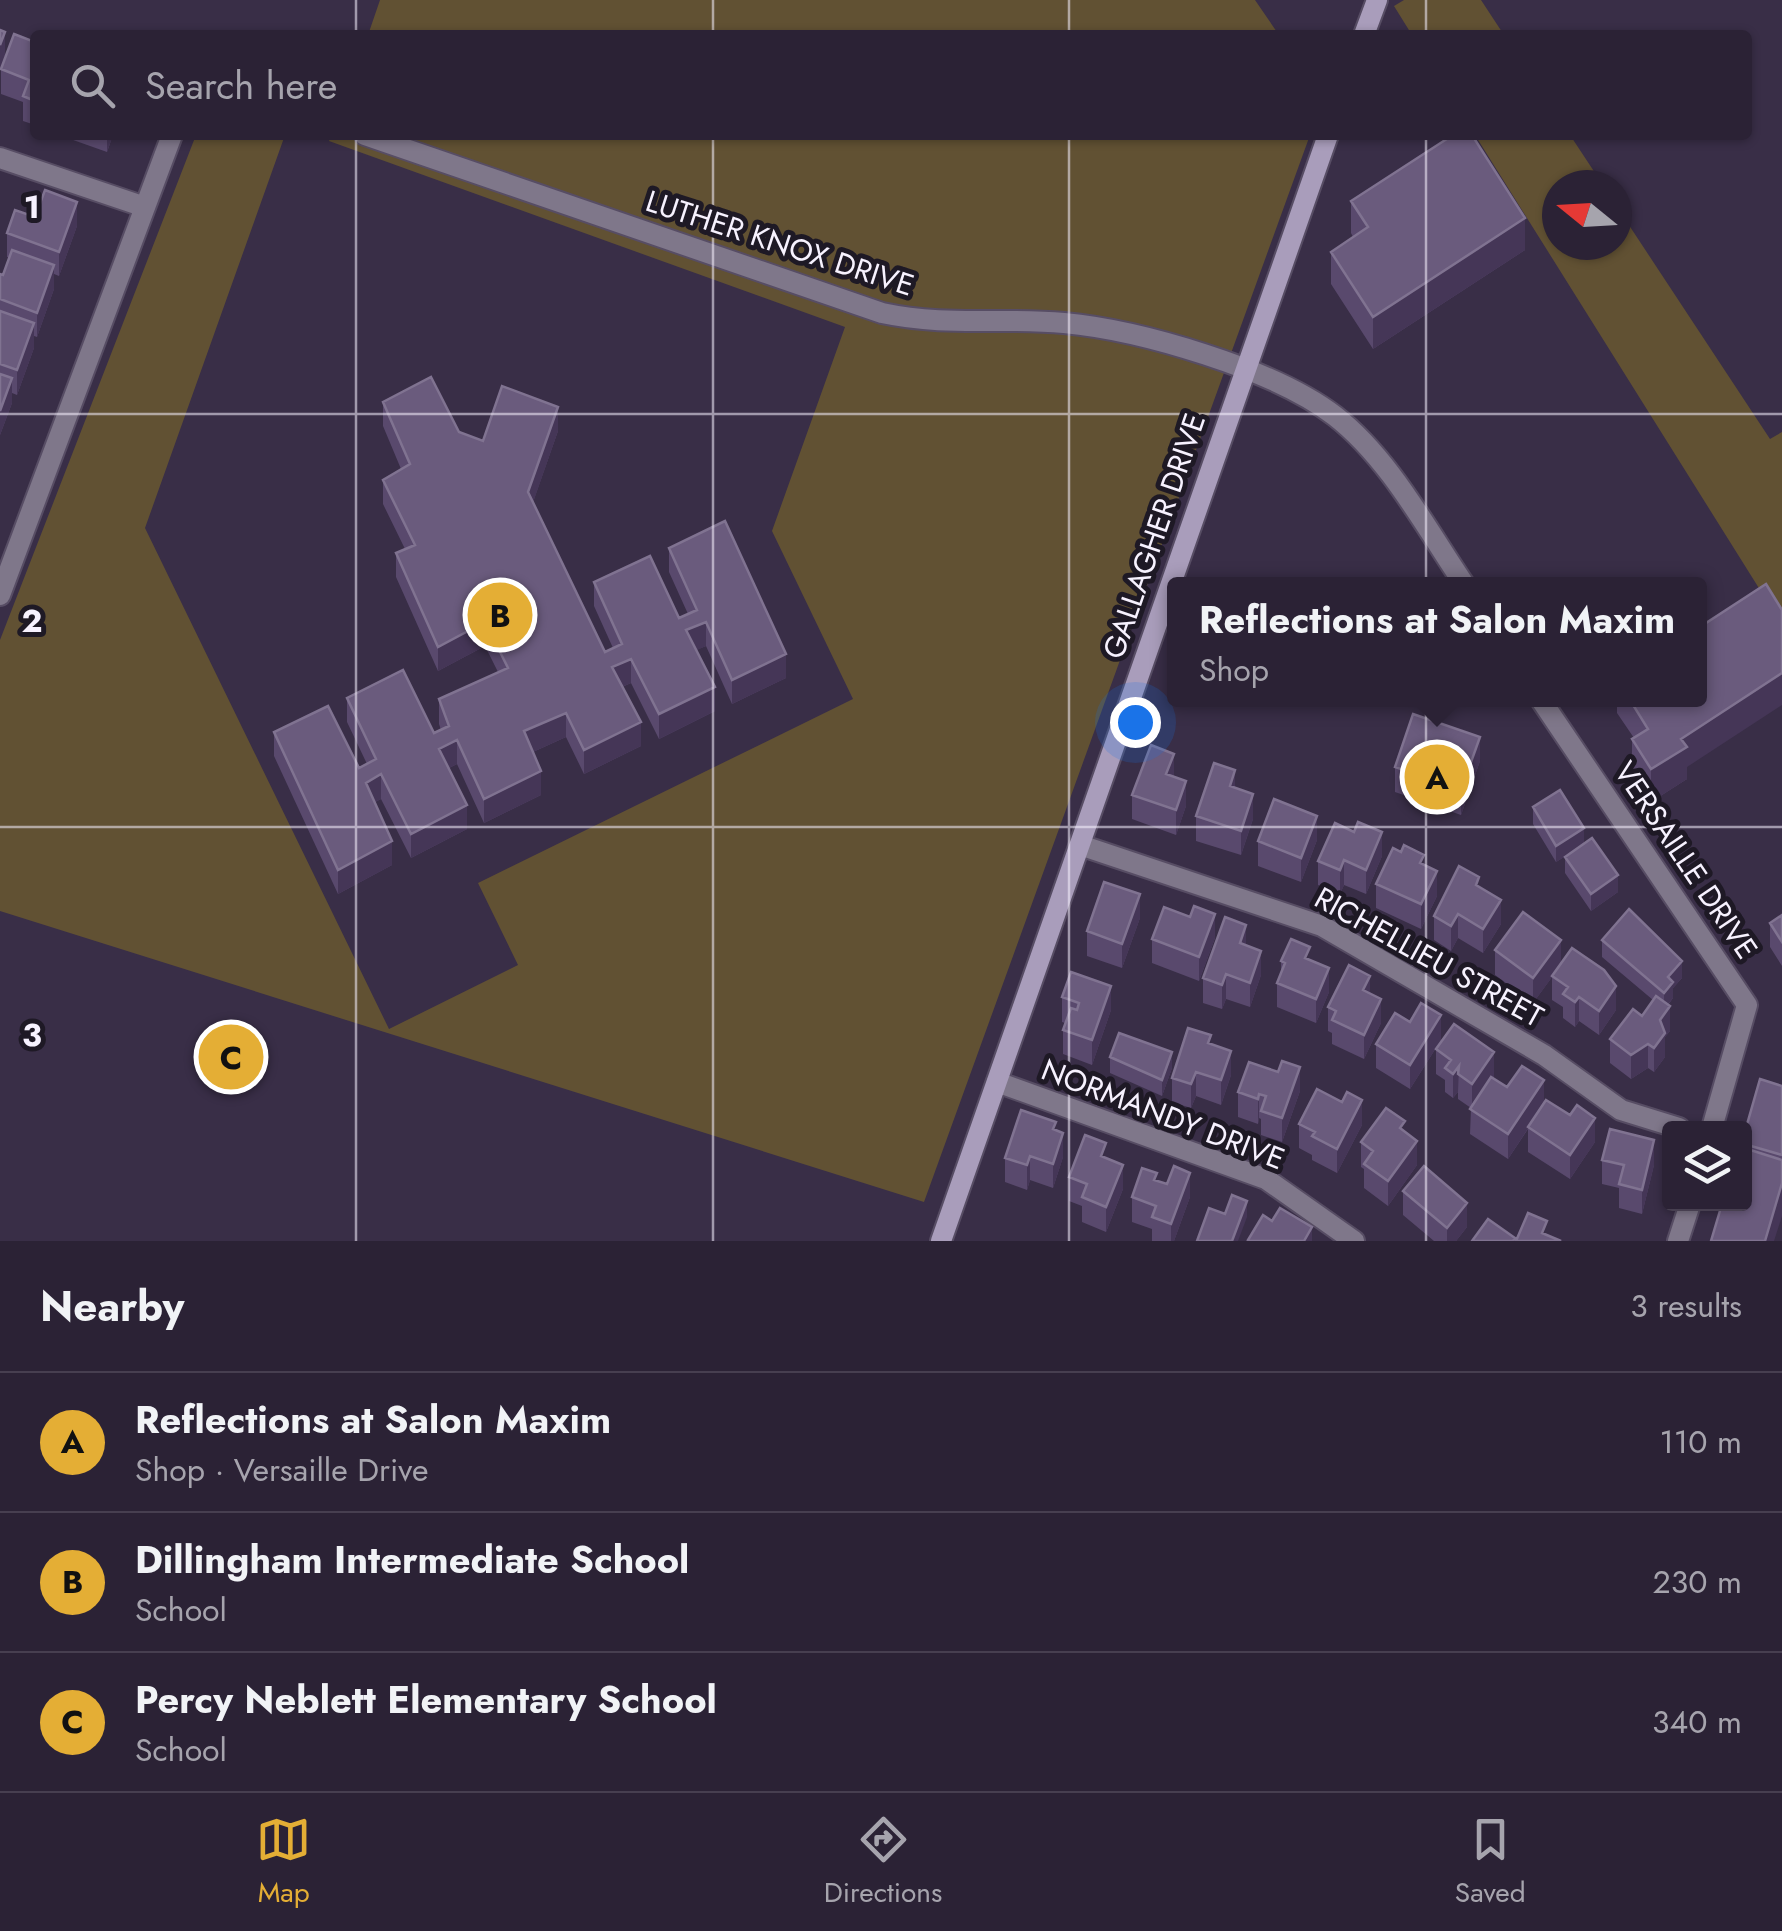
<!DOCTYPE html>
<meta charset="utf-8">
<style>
body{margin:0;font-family:Jost,sans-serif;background:#372f41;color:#f1f3f6}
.controls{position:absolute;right:30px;bottom:30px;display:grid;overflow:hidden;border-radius:10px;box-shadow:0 2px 8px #0004}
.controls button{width:90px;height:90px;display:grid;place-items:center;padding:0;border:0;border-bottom:2px solid #473f50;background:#2b2235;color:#f1f3f6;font:50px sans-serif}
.compass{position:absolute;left:1542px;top:170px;width:90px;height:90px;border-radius:50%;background:#2b2235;box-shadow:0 2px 8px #0004;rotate:288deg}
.you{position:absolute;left:1135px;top:722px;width:35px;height:35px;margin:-25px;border:8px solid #fff;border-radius:50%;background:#1a73e8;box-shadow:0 0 0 15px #1a73e833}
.badge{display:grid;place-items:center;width:65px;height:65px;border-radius:50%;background:#e4ae35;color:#111;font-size:32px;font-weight:700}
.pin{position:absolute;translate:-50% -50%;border:5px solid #fff;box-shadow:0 2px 10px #0006}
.popup{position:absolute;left:1167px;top:577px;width:540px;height:130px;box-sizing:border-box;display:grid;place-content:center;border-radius:10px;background:#2b2235;filter:drop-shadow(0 2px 8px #0005);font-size:32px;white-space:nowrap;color:#a6a4ad}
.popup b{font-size:38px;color:#f1f3f6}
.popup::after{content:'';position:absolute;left:50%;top:100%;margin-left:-20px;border:20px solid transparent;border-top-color:#2b2235}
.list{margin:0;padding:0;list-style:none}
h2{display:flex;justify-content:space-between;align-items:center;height:130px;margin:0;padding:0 40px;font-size:42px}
h2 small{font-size:32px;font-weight:400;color:#a6a4ad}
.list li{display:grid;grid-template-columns:65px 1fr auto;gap:30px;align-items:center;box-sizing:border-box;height:140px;padding:0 40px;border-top:2px solid #473f50}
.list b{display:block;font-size:38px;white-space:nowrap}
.list p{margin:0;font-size:32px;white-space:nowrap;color:#a6a4ad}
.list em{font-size:32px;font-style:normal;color:#a6a4ad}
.icon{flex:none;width:55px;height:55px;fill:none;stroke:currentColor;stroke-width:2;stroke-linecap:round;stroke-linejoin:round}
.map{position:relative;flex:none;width:1782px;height:1241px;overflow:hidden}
.search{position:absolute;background:#2b2235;box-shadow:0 2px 8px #0004;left:30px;right:30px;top:30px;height:110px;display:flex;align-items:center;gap:25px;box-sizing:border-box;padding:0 35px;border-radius:10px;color:#a6a4ad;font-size:38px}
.sheet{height:550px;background:#2b2235}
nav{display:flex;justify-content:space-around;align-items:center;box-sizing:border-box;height:140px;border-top:2px solid #473f50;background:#2b2235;font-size:28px;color:#a6a4ad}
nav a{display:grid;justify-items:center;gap:5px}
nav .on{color:#e4ae35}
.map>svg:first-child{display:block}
.green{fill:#615133}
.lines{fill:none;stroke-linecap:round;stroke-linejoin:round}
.street-casing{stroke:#574d64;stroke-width:24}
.secondary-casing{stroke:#574d64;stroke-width:24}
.street{stroke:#7f778a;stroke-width:20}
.secondary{stroke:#a99dbb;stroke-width:20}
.wall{fill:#59496d}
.shaded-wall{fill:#453657}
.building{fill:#6a5b7d;stroke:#807391;stroke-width:2.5}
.grid{fill:none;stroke:#f7f2ff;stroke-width:2.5;stroke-opacity:0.55}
.labels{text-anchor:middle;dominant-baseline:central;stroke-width:10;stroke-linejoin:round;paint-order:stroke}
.street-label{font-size:30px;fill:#f7f2ff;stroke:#1e1925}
.grid-label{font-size:32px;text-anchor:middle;font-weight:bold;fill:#f7f2ff;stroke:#1e1925;stroke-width:10;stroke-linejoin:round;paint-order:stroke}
</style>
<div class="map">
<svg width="1782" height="1241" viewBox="0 0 1782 1241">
<rect width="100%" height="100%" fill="#392e47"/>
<path class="green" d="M380,0H1255L1279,35H368Z
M1404,0H1481L1504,35H1412L1394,6Z
M196,135H285L145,528L389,1029L518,965L478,883L853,699L772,531L845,327L329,141L331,135H1310L924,1202L0,911V640Z
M1475,135H1570L1603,185H1557V245H1617V207L1770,439L1782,432V625Z"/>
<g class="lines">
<g class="street-casing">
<path id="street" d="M365,135L882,313C948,327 1000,317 1064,323C1140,330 1274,369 1335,416C1389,458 1426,528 1464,584
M0,158L145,207
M0,595L172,135
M1541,700L1747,1005L1712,1128
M1080,845L1322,926L1544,1055L1621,1110L1679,1128
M997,1082L1266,1179L1354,1241
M1678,1241L1690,1204"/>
</g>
<g class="secondary-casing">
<path id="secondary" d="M1364,35L1377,0
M941,1241L1328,135"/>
</g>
<use href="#street" class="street"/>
<use href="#secondary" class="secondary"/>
</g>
<path class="wall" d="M35,42V125L23,121V102L1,94V69Z
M59,135H113L107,152Z
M1351,201L1525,250L1373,349L1331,284V252L1353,237L1351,233Z
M35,217L77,226L59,276L54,274V289L37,337L34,336V348L17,395L12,393V403L0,435V274L3,275L10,258L7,257V233Z
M383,402L483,441L558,431L533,502L605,652L613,648L594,606V582L679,618L688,614L669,572V548L786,678L732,704L706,646L696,650L715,711L659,739L631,683L622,687L641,746L584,774L566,737L533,752L541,795L484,823L457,764L449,768L467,829L411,858L381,799L375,802L392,865L338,894L274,756V732L359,768L367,764L347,722V698L434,733L441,730L439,724V699L498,672L485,646L438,671L396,577V553L405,549L383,504V480L401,469L383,426Z
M1617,700H1700L1687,767V779L1651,802L1632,771V739L1634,738L1617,713Z
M1480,761L1461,815L1395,792V767Z
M1174,777L1186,806L1176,835L1132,819V795Z
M1533,807L1584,844L1618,892L1591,911L1565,873V857L1575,850L1556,862L1533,824Z
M1196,816L1253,819L1241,855L1196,841Z
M1317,840L1301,882L1258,866V841Z
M1382,856L1366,894L1344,885L1340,894L1318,885V861Z
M1424,865L1437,896L1421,929L1376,908V884Z
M1479,886L1501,924L1483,953L1458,938L1451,951L1434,940V916Z
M1782,915V966L1770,947V923Z
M1140,918L1122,968L1087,956V931Z
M1215,938L1199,981L1152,963V939Z
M1602,940L1682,978L1673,988V998L1668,1005L1670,1031L1665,1037V1057L1654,1072L1648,1068L1631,1079L1610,1063V1039L1642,1016L1653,1000L1602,957Z
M1246,945L1261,975L1250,1007L1226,999L1222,1009L1203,1003V978Z
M1495,950L1561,962L1616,1010L1599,1035L1579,1021L1575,1027L1563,1018V1007L1552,1000V977L1533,1003L1495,975Z
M1310,960L1329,992L1316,1023L1277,1007V983L1281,972V961Z
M1370,993L1381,1023L1364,1059L1332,1044V1033L1328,1031V1007Z
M1062,997L1111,1010L1092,1065L1063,1054V1030L1065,1023L1062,1022Z
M1441,1040L1410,1089L1376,1068V1044Z
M1211,1044L1231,1075L1221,1105L1196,1096L1191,1108L1172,1102V1078Z
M1436,1049L1494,1076L1493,1078L1507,1087L1544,1104L1595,1142L1570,1179L1528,1152V1129L1508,1159L1470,1134L1471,1108L1458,1099V1092L1453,1098L1445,1092V1080L1436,1074Z
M1110,1057L1172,1068L1162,1096L1110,1073Z
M1278,1072L1300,1091L1282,1142L1261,1135V1119L1259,1118L1258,1124L1238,1117V1092Z
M1782,1086V1216L1744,1204V1135Z
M1299,1124L1362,1125L1337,1173L1312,1160V1155L1299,1148Z
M1056,1130L1063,1157L1053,1188L1030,1180L1027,1190L1005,1182V1158Z
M1405,1132L1417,1165L1388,1206L1364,1188V1169L1361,1167V1142Z
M1106,1158L1123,1189L1106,1232L1082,1222V1206L1069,1201V1177Z
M1602,1160L1654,1165L1642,1214L1619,1208V1188L1602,1184Z
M1157,1181L1190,1197L1174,1241H1152V1229L1132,1222V1197Z
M1403,1191L1467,1227L1456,1241H1434L1403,1215Z"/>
<path class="shaded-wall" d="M5,32V56L0,69V45Z
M107,135H113L107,152Z
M77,202V226L59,276V252Z
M1525,218V250L1373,349V317Z
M54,265V289L37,337V313Z
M34,323V348L17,395V370Z
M12,378V403L0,435V411Z
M558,407V431L528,517V492Z
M485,622V646L438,671V647Z
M706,622V646L686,655V630Z
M786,654V678L732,704V680Z
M631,659V683L612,691V667Z
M1782,673V705L1687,767V779L1651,802V769L1681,739Z
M715,687V711L659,739V714Z
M566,713V737L524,756V731Z
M641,722V746L584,774V750Z
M1480,737V761L1461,815V790Z
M457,740V764L439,773V749Z
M1174,754V778L1166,774Z
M1235,770V794L1230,786Z
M541,771V795L484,823V799Z
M381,774V799L366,807V783Z
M1186,781V806L1176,835V810Z
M1253,794V819L1241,855V831Z
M467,805V829L411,858V834Z
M1317,816V840L1301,882V858Z
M1584,828V845L1556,862V846Z
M1382,832V856L1366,894V870Z
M392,841V865L338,894V870Z
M1344,860V885L1340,894V870Z
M1437,871V896L1421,929V904Z
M1618,875V892L1591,911V894Z
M1140,894V918L1122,968V944Z
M1501,900V924L1483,953V929Z
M1215,914V938L1199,981V957Z
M1458,914V938L1451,951V926Z
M1246,925V949L1240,943Z
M1561,940V965L1533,1003V978Z
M1261,951V975L1250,1007V983Z
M1682,961V978L1673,988V998L1664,1009V993L1668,977Z
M1329,968V992L1316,1023V999Z
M1226,974V999L1222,1009V985Z
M1370,976V1000L1363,990Z
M1111,986V1010L1092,1065V1040Z
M1616,986V1010L1599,1035V1011Z
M1579,997V1021L1575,1027V1002Z
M1381,999V1023L1364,1059V1035Z
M1670,1006V1031L1665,1037V1057L1654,1072V1048L1660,1020Z
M1441,1015V1040L1410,1089V1065Z
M1648,1044V1068L1631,1079V1055Z
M1231,1051V1075L1221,1105V1080Z
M1172,1052V1068L1162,1096V1080Z
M1494,1052V1076L1472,1108V1084Z
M1459,1066L1458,1092L1453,1098V1074Z
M1300,1067V1091L1282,1142V1118Z
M1196,1072V1096L1191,1108V1084Z
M1544,1080V1104L1508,1159V1134Z
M1259,1094V1118L1258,1124V1099Z
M1362,1100V1125L1337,1173V1149Z
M1595,1118V1142L1570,1179V1155Z
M1063,1133V1157L1053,1188V1164Z
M1654,1140V1165L1642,1214V1190Z
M1417,1141V1165L1388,1206V1181Z
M1030,1156V1180L1027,1190V1165Z
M1123,1165V1189L1106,1232V1207Z
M1190,1173V1197L1174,1241H1171V1224Z
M1782,1183V1216L1774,1241H1765Z
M1247,1201V1217L1238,1241H1232Z
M1467,1203V1227L1456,1241H1447V1228Z
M1312,1227V1241H1304Z"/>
<path class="building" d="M0,30L5,32L0,45Z
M14,34L35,42V101L23,96L29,80L1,69Z
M1453,135H1472L1525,218L1373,317L1331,252L1368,227L1351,201Z
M45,190L77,202L59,252L7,233L15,210L35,217Z
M12,250L54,265L37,313L0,299V274L3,275Z
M0,311L34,323L17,370L0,364Z
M0,374L12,378L0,411Z
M431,377L459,432L483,441L502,386L558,407L528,492L605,652L622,644L594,582L650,556L679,618L697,610L669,548L725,521L786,654L732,680L706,622L686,630L715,687L659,714L631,659L612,667L641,722L584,750L566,713L524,731L541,771L484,799L457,740L439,749L467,805L411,834L381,774L366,783L392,841L338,870L274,732L328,706L359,768L376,759L347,698L403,670L434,733L449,726L439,699L508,668L485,622L438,647L396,553L415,545L383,480L410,464L383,402Z
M1766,584L1782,610V673L1681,739L1687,747L1651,769L1632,739L1648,729L1630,700H1700V627Z
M1413,714L1480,737L1461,790L1395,767Z
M1151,745L1174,754L1166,774L1186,781L1176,810L1132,795Z
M1214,763L1235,770L1230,786L1253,794L1241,831L1196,816Z
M1560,790L1584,828L1556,846L1533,807Z
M1274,799L1317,816L1301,858L1258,841Z
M1358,822L1382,832L1366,870L1344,860L1340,870L1318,861L1335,823L1354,832Z
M1592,838L1618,875L1591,894L1565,857Z
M1404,845L1424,855L1420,863L1437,871L1421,904L1376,884L1393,848L1401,852Z
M1459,866L1479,877L1476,885L1501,900L1483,929L1458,914L1451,926L1434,916Z
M1104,882L1140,894L1122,944L1087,931Z
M1194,906L1215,914L1199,957L1152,939L1164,907L1190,917Z
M1629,909L1682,961L1668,977L1673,982L1664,993L1602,940Z
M1523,912L1561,940L1533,978L1495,950Z
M1782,915V942L1770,923Z
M1225,917L1246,925L1240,943L1261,951L1250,983L1226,974L1222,985L1203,978Z
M1291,939L1310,947L1305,958L1329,968L1316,999L1277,983L1285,963L1281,961Z
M1572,948L1604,970L1616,986L1599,1011L1579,997L1575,1002L1563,994L1568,987L1552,976Z
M1349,965L1370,976L1363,990L1381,999L1364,1035L1332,1020L1336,1011L1328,1007Z
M1071,972L1111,986L1092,1040L1063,1030L1071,1008L1077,1010L1079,1003L1062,997Z
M1656,996L1670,1006L1660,1020L1665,1033L1654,1048L1648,1044L1631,1055L1610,1039L1633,1009L1642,1016Z
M1421,1003L1441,1015L1410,1065L1376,1044L1395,1013L1410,1022Z
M1454,1024L1494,1052L1472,1084L1458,1074L1459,1066L1453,1074L1445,1068L1451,1060L1436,1049Z
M1188,1028L1211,1035L1208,1043L1231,1051L1221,1080L1196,1072L1191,1084L1172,1078Z
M1119,1033L1172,1052L1162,1080L1110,1057Z
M1282,1061L1300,1067L1282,1118L1261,1111L1266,1096L1259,1094L1258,1099L1238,1092L1249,1062L1278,1072Z
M1522,1066L1544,1080L1508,1134L1470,1109L1491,1077L1507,1087Z
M1760,1079L1782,1086V1155L1744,1144V1135Z
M1317,1089L1342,1102L1347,1092L1362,1100L1337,1149L1312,1136L1315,1132L1299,1124Z
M1546,1100L1570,1115L1577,1105L1595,1118L1570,1155L1528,1127Z
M1386,1108L1405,1121L1400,1128L1417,1141L1388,1181L1364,1164L1373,1151L1361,1142Z
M1021,1110L1056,1122L1053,1129L1063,1133L1053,1164L1030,1156L1027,1165L1005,1158Z
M1610,1129L1654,1140L1642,1190L1619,1184L1624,1165L1602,1160Z
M1085,1135L1106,1143L1101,1156L1123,1165L1106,1207L1082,1197L1087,1184L1069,1177Z
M1744,1148L1782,1160V1183L1765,1241H1711L1722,1204H1744Z
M1174,1166L1190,1173L1171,1224L1152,1217L1156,1206L1132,1197L1142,1168L1157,1173L1154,1180L1167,1184Z
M1424,1166L1467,1203L1447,1228L1403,1191Z
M1232,1195L1247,1201L1232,1241H1197L1209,1208L1225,1214Z
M1280,1208L1312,1227L1304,1241H1250L1248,1240L1263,1215L1272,1221Z
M1528,1213L1547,1221L1542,1233L1561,1241H1516Z
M1488,1219L1515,1238L1513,1241H1472Z"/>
<path class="grid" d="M356,0V35M713,0V35M1069,0V35M1426,0V35M356,135V1241M713,135V1241M1069,135V1241M1426,135V1241M0,414H1782M0,827H1782"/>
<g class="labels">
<g class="street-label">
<text transform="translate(780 243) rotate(18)">LUTHER KNOX DRIVE</text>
<text transform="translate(1154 536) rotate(-71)">GALLAGHER DRIVE</text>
<text transform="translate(1686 860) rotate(56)">VERSAILLE DRIVE</text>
<text transform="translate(1429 957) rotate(29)">RICHELLIEU STREET</text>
<text transform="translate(1163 1114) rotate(21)">NORMANDY DRIVE</text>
</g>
</g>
<g class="grid-label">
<text x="32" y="218">1</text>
<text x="32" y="632">2</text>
<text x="32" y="1046">3</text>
</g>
</svg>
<div class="controls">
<button><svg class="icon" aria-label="layers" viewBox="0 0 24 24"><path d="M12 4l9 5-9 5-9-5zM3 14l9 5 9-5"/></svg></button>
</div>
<svg class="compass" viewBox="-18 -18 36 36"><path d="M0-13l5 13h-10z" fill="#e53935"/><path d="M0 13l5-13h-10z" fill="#a6a4ad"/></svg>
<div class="you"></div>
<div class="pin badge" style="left:1437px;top:777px">A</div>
<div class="popup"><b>Reflections at Salon Maxim</b>Shop</div>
<div class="pin badge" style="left:500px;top:615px">B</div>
<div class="pin badge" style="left:231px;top:1057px">C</div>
<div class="search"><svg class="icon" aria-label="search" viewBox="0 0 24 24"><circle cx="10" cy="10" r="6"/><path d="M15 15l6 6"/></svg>Search here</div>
</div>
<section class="sheet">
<h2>Nearby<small>3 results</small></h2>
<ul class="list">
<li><span class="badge">A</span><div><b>Reflections at Salon Maxim</b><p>Shop · Versaille Drive</p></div><em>110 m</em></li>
<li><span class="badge">B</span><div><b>Dillingham Intermediate School</b><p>School</p></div><em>230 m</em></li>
<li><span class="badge">C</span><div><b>Percy Neblett Elementary School</b><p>School</p></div><em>340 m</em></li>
</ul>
</section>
<nav>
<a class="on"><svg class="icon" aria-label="map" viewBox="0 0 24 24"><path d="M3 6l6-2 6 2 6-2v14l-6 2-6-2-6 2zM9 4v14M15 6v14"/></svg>Map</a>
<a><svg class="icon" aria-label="directions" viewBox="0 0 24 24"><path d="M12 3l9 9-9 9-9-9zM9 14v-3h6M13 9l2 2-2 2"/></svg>Directions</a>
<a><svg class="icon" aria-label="saved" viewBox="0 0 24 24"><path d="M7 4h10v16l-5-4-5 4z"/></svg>Saved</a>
</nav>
